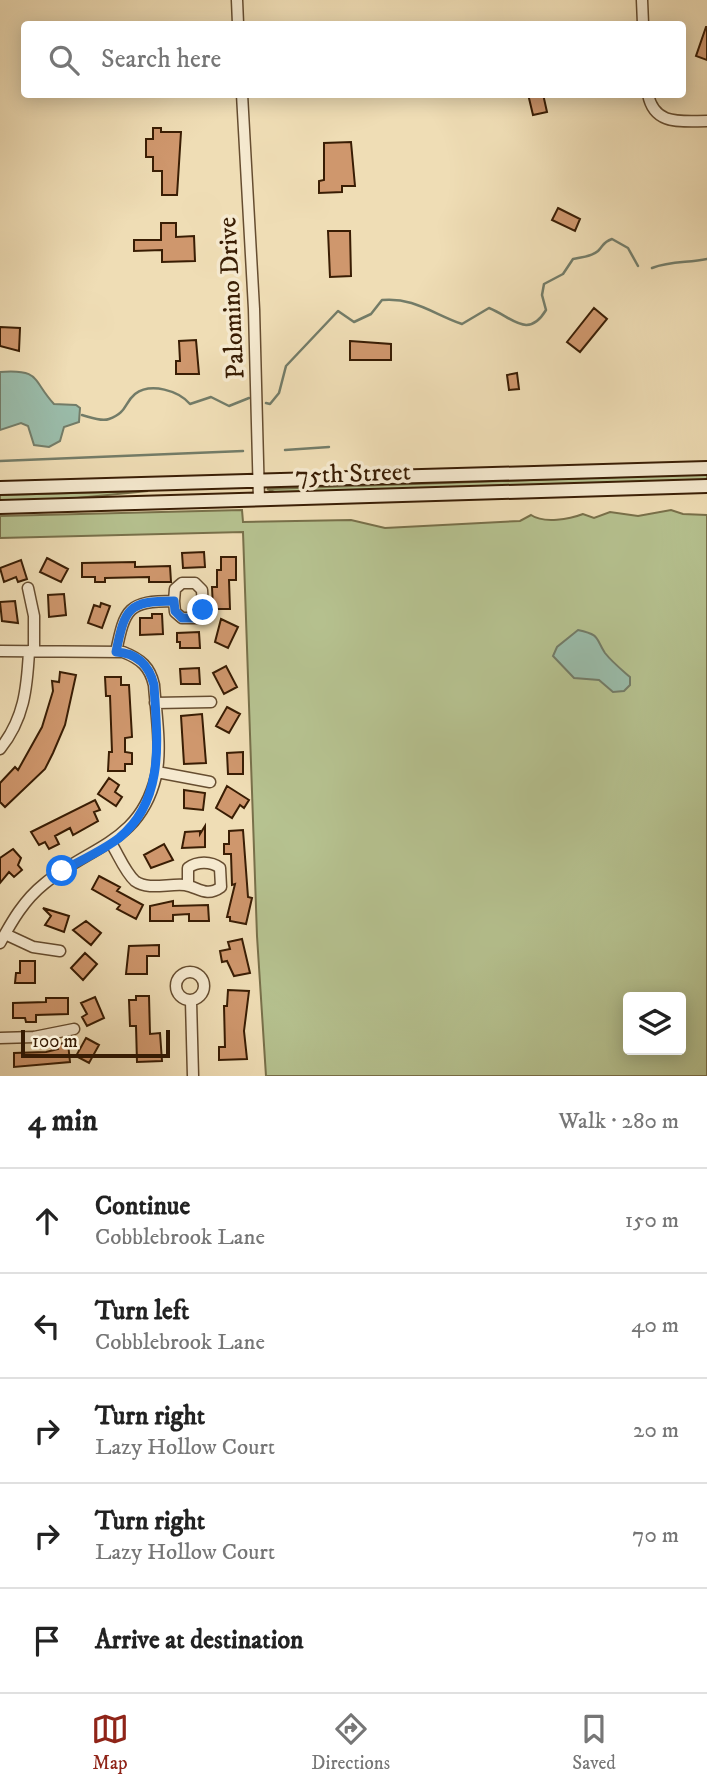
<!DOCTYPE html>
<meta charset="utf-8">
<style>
body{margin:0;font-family:"IM FELL DW Pica",serif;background:#f2f2f2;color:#222}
.controls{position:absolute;right:21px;bottom:21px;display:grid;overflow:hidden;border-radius:7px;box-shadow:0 4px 18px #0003}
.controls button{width:63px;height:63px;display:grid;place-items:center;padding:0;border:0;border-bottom:2px solid #e0e0e0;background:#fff;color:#222;font:35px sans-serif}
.scale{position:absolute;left:21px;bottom:18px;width:149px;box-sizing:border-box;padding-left:7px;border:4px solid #391d04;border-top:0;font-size:19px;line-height:24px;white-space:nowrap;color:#391d04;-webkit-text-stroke:5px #f5e9cf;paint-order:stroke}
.stop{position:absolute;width:21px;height:21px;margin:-16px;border:5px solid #1a73e8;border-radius:50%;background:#fff}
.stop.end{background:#1a73e8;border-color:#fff;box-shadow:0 2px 7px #0008}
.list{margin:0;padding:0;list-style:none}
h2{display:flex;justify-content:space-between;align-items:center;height:91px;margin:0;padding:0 28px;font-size:30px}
h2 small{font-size:23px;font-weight:400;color:#767676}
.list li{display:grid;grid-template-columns:46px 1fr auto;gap:21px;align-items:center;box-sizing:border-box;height:105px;padding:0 28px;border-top:2px solid #e0e0e0}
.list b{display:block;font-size:26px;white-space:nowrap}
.list p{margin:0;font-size:23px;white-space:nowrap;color:#767676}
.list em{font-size:23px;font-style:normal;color:#767676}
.icon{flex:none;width:38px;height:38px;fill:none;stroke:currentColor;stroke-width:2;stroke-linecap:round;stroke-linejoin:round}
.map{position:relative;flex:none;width:707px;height:1076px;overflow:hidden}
.search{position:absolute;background:#fff;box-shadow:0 4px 18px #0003;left:21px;right:21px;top:21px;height:77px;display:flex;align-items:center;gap:18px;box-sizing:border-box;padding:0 24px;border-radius:7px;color:#767676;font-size:26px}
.sheet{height:616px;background:#fff}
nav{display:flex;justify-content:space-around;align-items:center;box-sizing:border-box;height:98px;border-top:2px solid #e0e0e0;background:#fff;font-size:19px;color:#767676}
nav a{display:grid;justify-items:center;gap:4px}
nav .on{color:#8f2418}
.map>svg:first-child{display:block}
.green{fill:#b6c290;stroke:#78704a;stroke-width:2;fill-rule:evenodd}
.water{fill:#9abcaa;stroke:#737c68;stroke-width:2}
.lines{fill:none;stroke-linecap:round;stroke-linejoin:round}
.stream{stroke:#737c68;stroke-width:2.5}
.building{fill:#cf976d;stroke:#391d04;stroke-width:2}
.street-casing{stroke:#664d30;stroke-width:13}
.secondary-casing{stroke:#391d04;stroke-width:16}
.street{stroke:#f5e9cf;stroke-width:10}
.secondary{stroke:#f5e9cf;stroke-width:12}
.route{stroke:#1a73e8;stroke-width:9}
.labels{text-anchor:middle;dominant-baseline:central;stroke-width:7;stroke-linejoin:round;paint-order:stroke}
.street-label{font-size:26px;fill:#391d04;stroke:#f5e9cf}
</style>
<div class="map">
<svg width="707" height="1076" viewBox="0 0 707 1076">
<rect width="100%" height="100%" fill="#efddb5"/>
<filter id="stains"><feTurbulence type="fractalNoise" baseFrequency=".00286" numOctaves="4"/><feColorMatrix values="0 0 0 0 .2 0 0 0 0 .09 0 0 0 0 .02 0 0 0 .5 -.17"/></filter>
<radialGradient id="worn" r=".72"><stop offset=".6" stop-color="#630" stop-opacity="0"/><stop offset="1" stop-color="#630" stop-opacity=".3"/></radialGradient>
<path class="green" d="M707,474V480L277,493L267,489Z
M148,491L67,499L0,501V495Z
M242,510L243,522L351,520L385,528L520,521L531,515C544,524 570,519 583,514L594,518L610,512L638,516L671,510L683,514L707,515V1076H266L257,936L243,532L0,538V516ZM628,997H681V1050H628Z"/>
<path class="water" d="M0,372C41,369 32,380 54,404L76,405L80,408L79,422L64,427L60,441L49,447L34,445L28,426L21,423L0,430Z
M578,630C601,635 595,638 605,653C612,662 622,670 630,677V685L624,691L613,692L599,680L574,678L553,656L557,647Z"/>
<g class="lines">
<path class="stream" d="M652,268C671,261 688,263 707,259
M266,403L270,404L279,393L286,366L338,311L354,322L371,314L382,300C414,297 433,314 462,324L489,308C512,317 528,340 546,310L542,295L544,284L563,274L573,259C582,257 591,257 598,251C604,245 603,242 612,239L628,248L638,266
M82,415C90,417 101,422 109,419C127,413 124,403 135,394C151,382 179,391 190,404L211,397L229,406L249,398
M285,450L329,447
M0,461L243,451"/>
</g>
<path class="building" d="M706,27H707V60L696,56Z
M528,94H543L547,112L533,115Z
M153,128H161V132H181L177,195H162V171H153V157H146V139H153Z
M351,142L355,186H342V192L319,193V181L324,180V143Z
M558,208L580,219L575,231L552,220Z
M161,223H176V237L194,236L195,261L162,262V250L134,251V240H161Z
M328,231H350L351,276L330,277Z
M594,308L607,319L580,352L567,342Z
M0,327L20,328L19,351L0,346Z
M196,340L199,374H176V361H180L179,341Z
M350,341L391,344V360H350Z
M517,373L519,389L509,390L507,375Z
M204,552L205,567L183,568L182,553Z
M221,557H236V580H229L230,609H213L212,587H217V570H221Z
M47,558L68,569L61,582L40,572Z
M21,560L27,579L18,582L16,577L4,582L0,568Z
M135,562V567L170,566L171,582H149V577L105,578V582H95V577H82V563Z
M64,594L66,615L49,617L48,595Z
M15,601L18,623L2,621L0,602Z
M101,603L110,606L102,628L88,623L94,605L100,607Z
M152,614H162L163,634L140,635V618H152Z
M221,619L238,627L228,648L215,642Z
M199,632L200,648H180V642H177V633Z
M226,666L237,687L224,694L213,673Z
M199,668L200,684H181L180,669Z
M60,672L76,675L65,725L53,753L45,769L5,807L0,802V783L15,767L18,770L42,727L53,691L52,681L59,682Z
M105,677H121V685H129L132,737L125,738V752L132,753V764H125V771H108L109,752H112L110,696H106Z
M227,707L240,714L229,733L216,726Z
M202,714L206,763L184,764L181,716Z
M243,752V774H228L227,753Z
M109,778L119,785L115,792L122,797L116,806L98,794Z
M227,786L249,800L244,808L240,805L232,818L216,808Z
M184,790L205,793L203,810L184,808Z
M95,800L100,810L94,812L98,821L73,835L70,828L55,836L59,844L49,849L45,842L39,845L31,832Z
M205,826V847L182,848L185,832L200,831V834Z
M243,830L248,897L252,898L246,924L230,921V917H227L235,884L232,885L231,854H224V844H229V831Z
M164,844L173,860L151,868L144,855Z
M13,849L21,858L18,865L22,870L14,877L9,872L0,883V858Z
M99,876L120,887L117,891L143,905L136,919L117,909L120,905L92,889Z
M173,901V906L208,905L209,921H189V914L173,915V921H150V906Z
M43,908L69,916L64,932L45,925L51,916Z
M86,921L101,933L91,945L73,930Z
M242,939L250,973L234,976L227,961L222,962L220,951L230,949L228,942Z
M159,945V956H147V974H126L129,946Z
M85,953L97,964L83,980L71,968Z
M20,961H35V983H15L16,973H20Z
M228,990L249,991L244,1031L247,1059L219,1060V1047H225L224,1006H227Z
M136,996H149L150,1034L160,1033L162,1061L137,1062L136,1026H130L129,1000H136Z
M95,997L104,1018L87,1026L82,1017L87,1014L81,1003Z
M46,998H68V1014L36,1015V1022H26L25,1018H13V1003L46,1002Z
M86,1038L99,1045L89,1063L76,1056Z
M68,1043L70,1062L14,1067V1053L46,1052L58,1049L57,1044Z"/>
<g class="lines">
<g class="street-casing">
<path id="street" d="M237,0L238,24
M642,0L643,24
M242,94L254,309L259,500
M648,94C654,126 681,121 707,121
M28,588L34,616V651
M0,651L123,652C141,659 150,667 154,685C156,713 162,749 156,776C140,843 90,846 44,884C24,900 12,921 0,943
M116,652C125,608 128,601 174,601L175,612L182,618H197L203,610L202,590L195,583H182L175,589L174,601
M155,703L211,702
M0,749C24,719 27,689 29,651
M157,772L210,782
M111,843C118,854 125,872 135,881C149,891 169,883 185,885C198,887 206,898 221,887L220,868C211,861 197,861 188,868V885
M5,934L33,947L60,951
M176 986a14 14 0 1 1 28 0a14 14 0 1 1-28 0Z
M191,1001L193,1076
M0,1038L34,1037L74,1029"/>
</g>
<g class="secondary-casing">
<path id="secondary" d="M0,488L707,468
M0,507L707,486"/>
</g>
<use href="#street" class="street"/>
<use href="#secondary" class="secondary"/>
</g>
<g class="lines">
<path class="route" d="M62,871C81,860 102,851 119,838C166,800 157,738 154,685C149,665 137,653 116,652C125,608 128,601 174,601L175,611L182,618H197L203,610"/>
</g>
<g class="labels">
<g class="street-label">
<text transform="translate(232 298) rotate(-93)">Palomino Drive</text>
<text transform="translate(353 474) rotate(-2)">75th Street</text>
</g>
</g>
<rect width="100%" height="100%" filter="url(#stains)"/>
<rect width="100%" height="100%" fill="url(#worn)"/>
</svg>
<div class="controls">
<button><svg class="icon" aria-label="layers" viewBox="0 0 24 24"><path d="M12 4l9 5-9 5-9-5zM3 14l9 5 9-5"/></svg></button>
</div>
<div class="scale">100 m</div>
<div class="stop" style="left:62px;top:871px"></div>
<div class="stop end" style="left:203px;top:610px"></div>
<div class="search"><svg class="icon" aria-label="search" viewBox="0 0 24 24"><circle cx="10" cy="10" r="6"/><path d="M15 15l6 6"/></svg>Search here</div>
</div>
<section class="sheet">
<h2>4 min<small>Walk · 280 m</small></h2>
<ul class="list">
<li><svg class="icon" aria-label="ahead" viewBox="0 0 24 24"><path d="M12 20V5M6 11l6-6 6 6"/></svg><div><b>Continue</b><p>Cobblebrook Lane</p></div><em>150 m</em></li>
<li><svg class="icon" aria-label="left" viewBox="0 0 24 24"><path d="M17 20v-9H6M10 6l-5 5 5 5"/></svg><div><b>Turn left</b><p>Cobblebrook Lane</p></div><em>40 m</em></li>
<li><svg class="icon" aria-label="right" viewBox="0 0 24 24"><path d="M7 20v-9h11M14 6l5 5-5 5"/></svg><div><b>Turn right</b><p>Lazy Hollow Court</p></div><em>20 m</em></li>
<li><svg class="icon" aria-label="right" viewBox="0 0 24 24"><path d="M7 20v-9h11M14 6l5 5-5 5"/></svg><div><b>Turn right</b><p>Lazy Hollow Court</p></div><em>70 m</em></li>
<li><svg class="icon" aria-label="arrive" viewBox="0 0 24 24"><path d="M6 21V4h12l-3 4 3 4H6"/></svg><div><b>Arrive at destination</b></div></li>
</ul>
</section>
<nav>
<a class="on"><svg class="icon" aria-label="map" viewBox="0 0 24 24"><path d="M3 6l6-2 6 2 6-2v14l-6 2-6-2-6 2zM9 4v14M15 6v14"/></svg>Map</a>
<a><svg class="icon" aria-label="directions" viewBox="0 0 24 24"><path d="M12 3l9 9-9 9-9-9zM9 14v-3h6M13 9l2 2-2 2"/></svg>Directions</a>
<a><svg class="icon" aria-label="saved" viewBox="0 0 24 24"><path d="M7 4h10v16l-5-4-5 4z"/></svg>Saved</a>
</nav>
